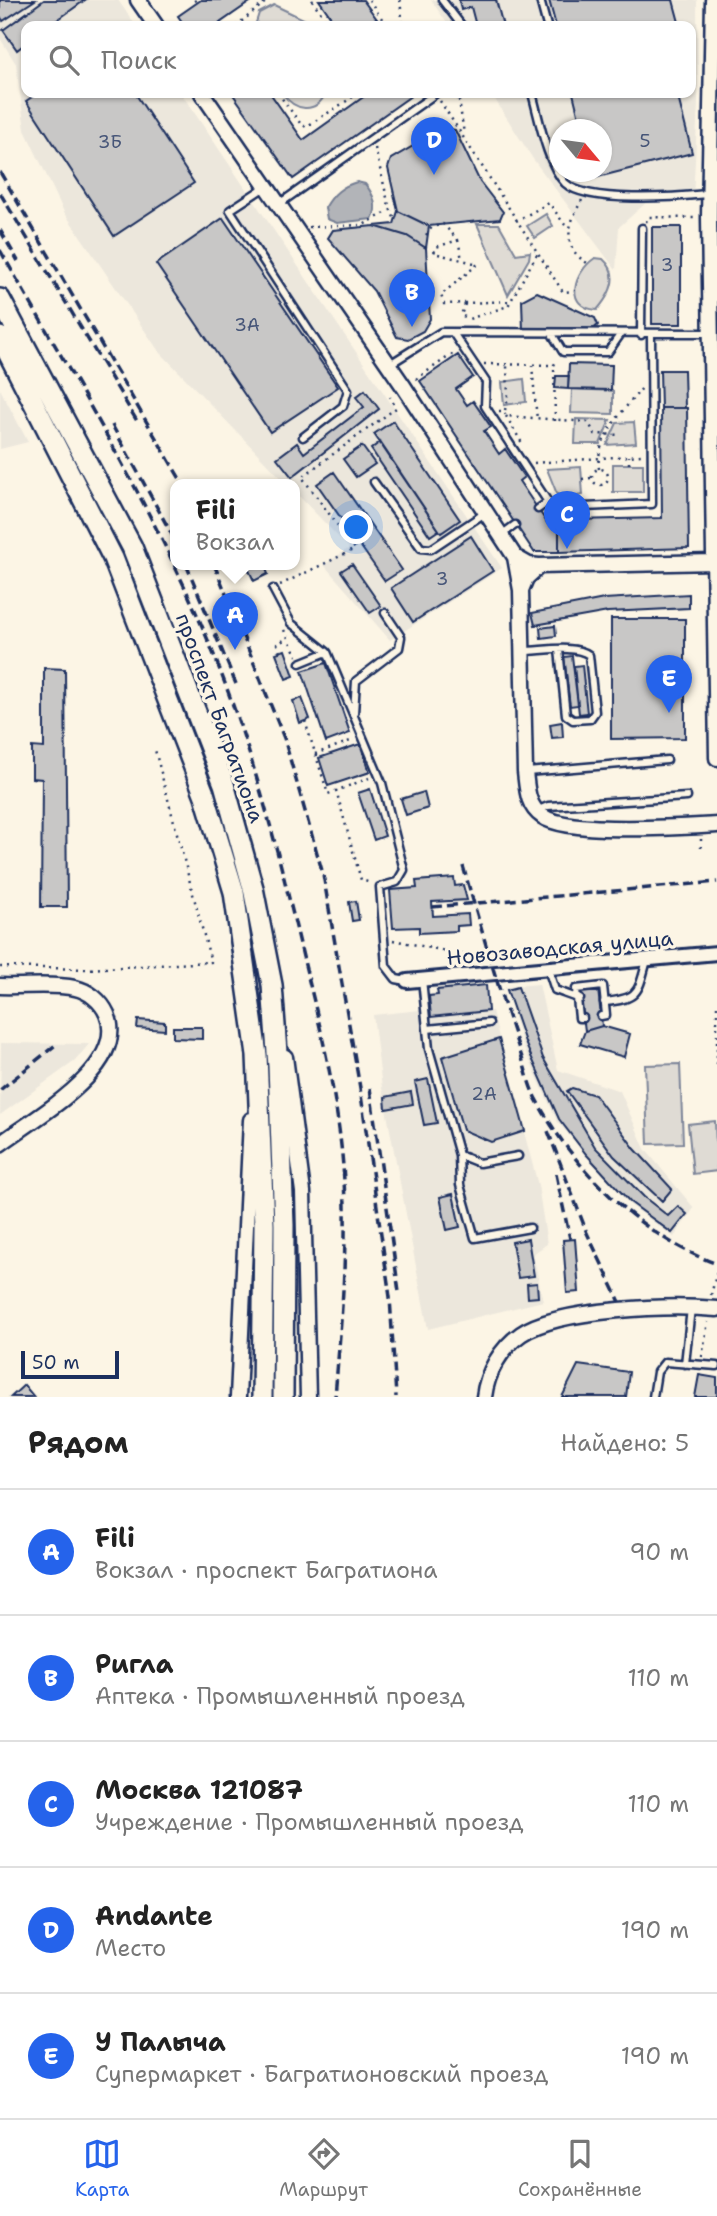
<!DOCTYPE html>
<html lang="ru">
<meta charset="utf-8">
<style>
body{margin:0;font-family:"Shantell Sans",sans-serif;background:#f2f2f2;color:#222}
.compass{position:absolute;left:549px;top:119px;width:63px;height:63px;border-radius:50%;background:#fff;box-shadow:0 2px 5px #0004;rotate:119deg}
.scale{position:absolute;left:21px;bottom:18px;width:98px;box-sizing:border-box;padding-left:7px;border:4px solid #1b2f5e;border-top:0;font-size:19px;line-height:24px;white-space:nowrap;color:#1b2f5e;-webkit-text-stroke:5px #fcf5e5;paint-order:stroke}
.you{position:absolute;left:357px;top:528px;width:24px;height:24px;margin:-18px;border:5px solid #fff;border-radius:50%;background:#1a73e8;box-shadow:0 0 0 10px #1a73e833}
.badge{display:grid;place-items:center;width:46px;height:46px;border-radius:50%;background:#2563eb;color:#fff;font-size:23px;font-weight:700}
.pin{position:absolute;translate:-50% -58px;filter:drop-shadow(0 2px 4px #0008)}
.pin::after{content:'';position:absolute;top:37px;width:24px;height:21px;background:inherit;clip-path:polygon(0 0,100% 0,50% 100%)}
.popup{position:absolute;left:170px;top:479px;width:130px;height:91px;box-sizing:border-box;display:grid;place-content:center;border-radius:14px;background:#fff;filter:drop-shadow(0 2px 5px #0005);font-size:23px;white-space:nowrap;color:#767676}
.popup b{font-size:26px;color:#222}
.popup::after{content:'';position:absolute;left:50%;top:100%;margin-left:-14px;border:14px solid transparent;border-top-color:#fff}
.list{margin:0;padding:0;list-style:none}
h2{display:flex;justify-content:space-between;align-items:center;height:91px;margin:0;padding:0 28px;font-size:30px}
h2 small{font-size:23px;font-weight:400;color:#767676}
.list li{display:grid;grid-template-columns:46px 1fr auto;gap:21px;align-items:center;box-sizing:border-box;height:126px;padding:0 28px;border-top:2px solid #e0e0e0}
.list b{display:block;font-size:26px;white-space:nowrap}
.list p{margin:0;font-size:23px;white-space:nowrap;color:#767676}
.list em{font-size:23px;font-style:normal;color:#767676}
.icon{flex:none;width:38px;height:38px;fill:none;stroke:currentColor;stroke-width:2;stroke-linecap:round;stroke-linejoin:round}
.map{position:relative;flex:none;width:717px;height:1397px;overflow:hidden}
.search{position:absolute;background:#fff;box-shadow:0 2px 5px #0004;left:21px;right:21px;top:21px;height:77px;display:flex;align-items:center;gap:18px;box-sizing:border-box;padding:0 24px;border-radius:14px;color:#767676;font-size:26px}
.sheet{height:721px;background:#fff}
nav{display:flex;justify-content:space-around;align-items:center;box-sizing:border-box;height:98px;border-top:2px solid #e0e0e0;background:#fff;font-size:19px;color:#767676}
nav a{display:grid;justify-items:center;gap:4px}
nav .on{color:#2563eb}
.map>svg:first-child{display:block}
.built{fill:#ece7dc;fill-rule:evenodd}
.green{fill:#dfdbd4;stroke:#7d8599;stroke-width:2}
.water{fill:#b2b4b8;stroke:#767f94;stroke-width:2}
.building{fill:#c8c7c6;stroke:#1b2f5e;stroke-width:2}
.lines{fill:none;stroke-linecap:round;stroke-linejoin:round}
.service-casing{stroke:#1b2f5e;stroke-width:11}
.minor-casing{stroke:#1b2f5e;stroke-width:18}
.tertiary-casing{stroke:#1b2f5e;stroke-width:19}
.primary-casing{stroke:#1b2f5e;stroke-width:24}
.path{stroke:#1b2f5e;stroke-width:2.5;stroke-dasharray:2 5;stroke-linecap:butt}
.service{stroke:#fcf5e5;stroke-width:6}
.minor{stroke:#fcf5e5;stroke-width:12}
.tertiary{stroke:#fcf5e5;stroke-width:14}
.primary{stroke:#fcf5e5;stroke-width:19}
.rail{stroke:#1b2f5e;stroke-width:3.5;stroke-dasharray:10 5;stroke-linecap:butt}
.labels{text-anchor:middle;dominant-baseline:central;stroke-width:7;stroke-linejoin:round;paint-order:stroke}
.number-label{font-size:18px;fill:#465578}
.street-label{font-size:21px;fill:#1b2f5e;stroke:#fcf5e5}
</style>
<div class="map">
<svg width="717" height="1397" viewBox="0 0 717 1397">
<rect width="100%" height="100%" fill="#fcf5e5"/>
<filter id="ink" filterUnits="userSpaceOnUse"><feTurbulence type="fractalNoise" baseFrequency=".0143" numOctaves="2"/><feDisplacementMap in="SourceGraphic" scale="14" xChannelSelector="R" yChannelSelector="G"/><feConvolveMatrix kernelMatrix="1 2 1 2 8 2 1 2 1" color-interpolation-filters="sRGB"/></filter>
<g filter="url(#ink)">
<path class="built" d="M0,0H118L136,26H26V93H181L502,568L390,640L324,565L349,548L295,492L294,484H287L158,350L64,212L25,130L16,64L0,38Z
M431,0H697L698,103L693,199L648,201L619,227L616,270L533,159L491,93H691V26H449ZM560,130H602V172H560Z
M0,389L28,442L0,449Z
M539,984L558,1070L620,1091L645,1149L694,1208L674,1237L629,1204L557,1121L523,1046L505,987Z
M486,985L488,1011H492L538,1185L547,1244L533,1254L543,1301L428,1329L382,1088L373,1015L430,1009L429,996L438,995L437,990Z
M1,1043L89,1044L75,1061L0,1115Z"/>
<path class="green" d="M274,5L318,26H255L259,13Z
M282,93H326C315,115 295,111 282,93Z
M546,214L553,226L535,238L527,226Z
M477,224H499L516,254L530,252L529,259L508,295Z
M595,258L603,259C621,275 610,295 597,310C563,307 574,272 595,258Z
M524,379L526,402L504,405L502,382Z
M572,389L613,391V414L571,413Z
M576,419L610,420L600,444H575Z
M634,422L636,443L607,445L617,423Z
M613,464H643V492H613Z
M581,467L583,495L559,499L547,469Z
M680,1064L683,1143L648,1144L645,1065Z
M715,1121L717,1171L693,1174L688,1124Z"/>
<path class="water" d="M357,182L365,184C373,193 379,207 372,219L337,223L327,219L325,208C333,194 342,186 357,182Z"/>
<path class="building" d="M0,0H35L3,21L0,16Z
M44,0H85L49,26H26V43L17,50L3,30Z
M201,0H253L220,23L223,26H185L178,16Z
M319,0H363L382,26H337Z
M459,0H496L503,26H476L471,7L461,10Z
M549,0H673L680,26H556Z
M38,93H135L194,183L114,236L26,101Z
M232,93H270L303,140L369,93H415L293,179Z
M573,93H677L692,153L594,178L593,172H602V130H582Z
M444,128L455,130L480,182L503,212L500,219L429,226L398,211L388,168L391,159Z
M398,211L429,226L426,248L407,236L374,226L394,224Z
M223,218L338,387L270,432L156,264Z
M374,226L407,236L426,248L430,319L423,331L408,339L397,337L374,291L328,238L333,230Z
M652,227H681V324H652Z
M537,292L595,318L598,325L592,330L523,331L522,300Z
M458,355L473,377L456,389L467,405L473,401L491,427L484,431L499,454L505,449L524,477L519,481L548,524H559V552H534L420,381Z
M569,364L612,365L611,390L568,389Z
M660,370H684L685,408H661Z
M556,376H569L568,389L555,388Z
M365,390L379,409L292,477L277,458L297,443L304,453L364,407L356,397Z
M661,408H687L689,548L559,552V524H573V520L662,518Z
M393,421L460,520L441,533L374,434Z
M380,442L439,530L430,536L371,449Z
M362,446L375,464L356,477L343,459Z
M334,472L402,570L385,581L317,484Z
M471,536L493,571L413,622L391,588Z
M246,564H264L268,574L254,581Z
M352,564L381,606L370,613L341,571Z
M689,594V608L608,612L535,625L532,613L604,599Z
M611,619H685V738L611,739Z
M555,626L556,636L541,638L540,628Z
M285,650L294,676L286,679L276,653Z
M572,656L578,705L570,706L564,657Z
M326,663L350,733L326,742L302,671Z
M582,665L587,713L579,714L574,666Z
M44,668L65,669L67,907H41L42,779L32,778V747L44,748Z
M302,698L310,719L300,723L293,701Z
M562,722L563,737L552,738L550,724Z
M360,744L370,772L328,786L319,758Z
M370,789L385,836L374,840L358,793Z
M424,792L428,808L406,815L401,799Z
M454,878L455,886L463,885L467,900L432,902L433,916L468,914L469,925L457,926V931L419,933V927L393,928L390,890L417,888L416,881Z
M356,901L359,920L352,921L349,902Z
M486,985L488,1011L431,1017L429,996L438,995L437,990Z
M518,987L543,1058L595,1147L644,1197L668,1216L678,1206L687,1214L672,1233L630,1202L586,1154L559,1119L526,1045L507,990Z
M598,989L602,1026L585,1031L580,991Z
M138,1020L165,1022V1030L137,1028Z
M602,1026L630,1034L624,1057L580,1044L585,1031Z
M173,1027H202V1039L173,1038Z
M499,1039L525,1131L491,1142L463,1130L442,1057Z
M428,1079L437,1123L424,1125L415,1082Z
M572,1088L595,1095L635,1149L672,1189L662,1201L614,1156L567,1091Z
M411,1092L413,1104L386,1109L385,1097Z
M453,1194L460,1227L447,1230L440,1197Z
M528,1239L534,1276L518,1278L512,1242Z
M575,1239L579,1292L567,1293L563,1240Z
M537,1283L538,1297L528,1298L527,1284Z
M578,1365L629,1372L626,1397H562Z
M699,1375L717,1378V1397H695Z
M24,1385L34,1397H11Z"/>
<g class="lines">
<g class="service-casing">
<path id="service" d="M442,0L462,26
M540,0L547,26
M532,93C539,118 547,164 565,183C587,204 677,197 707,194
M265,187L230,210L348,390L343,406L303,437
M279,204L435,94
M453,333L486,382L485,406L548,502L561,508L652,504L651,335
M552,334L563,352H608L620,335
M641,335L642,228
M390,364L441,332L710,333
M374,482L421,548L431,549L485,513
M538,509L548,502
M500,536L515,525
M273,589L291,623L327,652
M524,651C542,651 575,644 589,655L595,712L590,719L573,720L566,715L559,650
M300,663L327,652L382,783L404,870L397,882L380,887L386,966L396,979L407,981
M354,713L356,681L399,648L401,637L385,613
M527,772L667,760
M536,811L548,806L687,797
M548,969L555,990L580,999
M422,979L429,1049L459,1155L460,1185L475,1238L530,1228
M604,1002C639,999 638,993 647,960
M583,1018H579L576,989L603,986L606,1015L601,1016
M427,1029L489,1023
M459,1155L479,1163L518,1156
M685,1364L691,1308
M653,1397L657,1372L665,1362L717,1366"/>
</g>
<g class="minor-casing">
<path id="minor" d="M407,981L717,953"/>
</g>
<g class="tertiary-casing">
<path id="tertiary" d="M138,0L156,26
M713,0L709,217L717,758
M202,93L404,387L515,557L529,565L539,566
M515,557L521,590L525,772C527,788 527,806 542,816C568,835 681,827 717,825
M521,590L526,578L539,566L714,562
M0,986C24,987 52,983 75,988C89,991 101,1001 107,1014C129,1066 36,1117 0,1144
M285,1057L303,1192L308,1397
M238,1397L251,1120
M484,1397C487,1372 501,1348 521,1334C559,1308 672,1305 717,1309"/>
</g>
<g class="primary-casing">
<path id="primary" d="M0,299L132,547L224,784L253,888L272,985L278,1066L284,1225L283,1397
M0,337L113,558L205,796L234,892L257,1055L264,1225L262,1397"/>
</g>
<path class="path" d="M312,0L330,26
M369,0L387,26
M400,0L403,26
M194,1L196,0
M236,26L268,0
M278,93L300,123L306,127L359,93
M458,93L464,134
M440,101L563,292L575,291
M375,148L389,206L396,222
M582,200C568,224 560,248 589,264
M516,221L549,203L568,229
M646,222L648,217L695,218
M309,227L363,225L389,211
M426,235L432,227L443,224L458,240L436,247L434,253L478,264L441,295L444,304L511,301
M458,240L462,259
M465,304L461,315L469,319L508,306L537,254
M484,364L554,365
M532,365L537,420
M416,379L454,353
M505,410L508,399L507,365
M499,411H504L506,416L588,422L595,434L620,435
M506,416L522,443
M555,421L554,365L557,360
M534,463L642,455
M629,464V456
M599,469C595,438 624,410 642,388
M592 477a8 8 0 1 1 16 0a8 8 0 1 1-16 0Z
M582,479L592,478
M280,585L355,549L302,477L396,408L390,397
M284,630L297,656
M280,652L277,644L288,638
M305,721L328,794L369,778
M315,754L353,740
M336,790L361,880L371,883
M701,839V851
M393,940L484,959
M0,967L87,969L211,962L155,750
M717,1006V1064
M711,1295L717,1271
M702,1357L708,1322"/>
<use href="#service" class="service"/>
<use href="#minor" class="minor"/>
<use href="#tertiary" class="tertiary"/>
<use href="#primary" class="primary"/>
<path class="rail" d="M0,172L183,484
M0,193L137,421
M0,230L18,261
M0,250C79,388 164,524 221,673C257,766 281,863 304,961C324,1041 344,1124 345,1208C346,1271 340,1334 335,1397
M112,425L176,542
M186,564L236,684
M214,564L284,738L323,874L360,1088L390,1297L396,1397
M463,866C481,928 498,988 519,1049C525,1065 528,1084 536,1099C574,1170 640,1236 717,1264
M432,907L717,882
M370,1088L399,1292
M0,1090L58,1043
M548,1131L587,1233L620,1302
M556,1174L570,1239"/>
</g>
</g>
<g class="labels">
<g class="number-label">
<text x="645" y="141">5</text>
<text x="110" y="142">3Б</text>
<text x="667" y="265">3</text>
<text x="247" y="325">3А</text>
<text x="442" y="579">3</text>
<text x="484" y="1094">2А</text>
</g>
<g class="street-label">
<text transform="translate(220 718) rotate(70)">проспект Багратиона</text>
<text transform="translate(560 948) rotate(-5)">Новозаводская улица</text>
</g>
</g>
</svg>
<svg class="compass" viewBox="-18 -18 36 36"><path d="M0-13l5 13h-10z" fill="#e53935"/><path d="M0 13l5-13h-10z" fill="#767676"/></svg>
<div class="scale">50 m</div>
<div class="you"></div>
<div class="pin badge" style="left:235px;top:650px">A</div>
<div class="popup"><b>Fili</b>Вокзал</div>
<div class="pin badge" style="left:412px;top:327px">B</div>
<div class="pin badge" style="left:567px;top:549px">C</div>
<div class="pin badge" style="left:434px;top:175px">D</div>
<div class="pin badge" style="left:669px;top:713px">E</div>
<div class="search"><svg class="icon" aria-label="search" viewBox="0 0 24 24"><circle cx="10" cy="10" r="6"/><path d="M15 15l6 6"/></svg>Поиск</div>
</div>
<section class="sheet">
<h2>Рядом<small>Найдено: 5</small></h2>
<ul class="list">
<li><span class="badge">A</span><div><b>Fili</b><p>Вокзал · проспект Багратиона</p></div><em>90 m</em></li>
<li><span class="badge">B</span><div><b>Ригла</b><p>Аптека · Промышленный проезд</p></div><em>110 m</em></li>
<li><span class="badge">C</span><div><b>Москва 121087</b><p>Учреждение · Промышленный проезд</p></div><em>110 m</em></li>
<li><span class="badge">D</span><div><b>Andante</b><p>Место</p></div><em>190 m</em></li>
<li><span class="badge">E</span><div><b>У Палыча</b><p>Супермаркет · Багратионовский проезд</p></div><em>190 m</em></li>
</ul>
</section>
<nav>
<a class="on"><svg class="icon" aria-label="map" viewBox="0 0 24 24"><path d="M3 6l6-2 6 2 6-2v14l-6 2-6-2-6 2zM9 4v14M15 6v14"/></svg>Карта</a>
<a><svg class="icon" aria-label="directions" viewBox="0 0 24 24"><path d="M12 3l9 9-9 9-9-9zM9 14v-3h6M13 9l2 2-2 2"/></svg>Маршрут</a>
<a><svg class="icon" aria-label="saved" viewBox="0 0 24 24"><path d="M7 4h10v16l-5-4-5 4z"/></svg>Сохранённые</a>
</nav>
